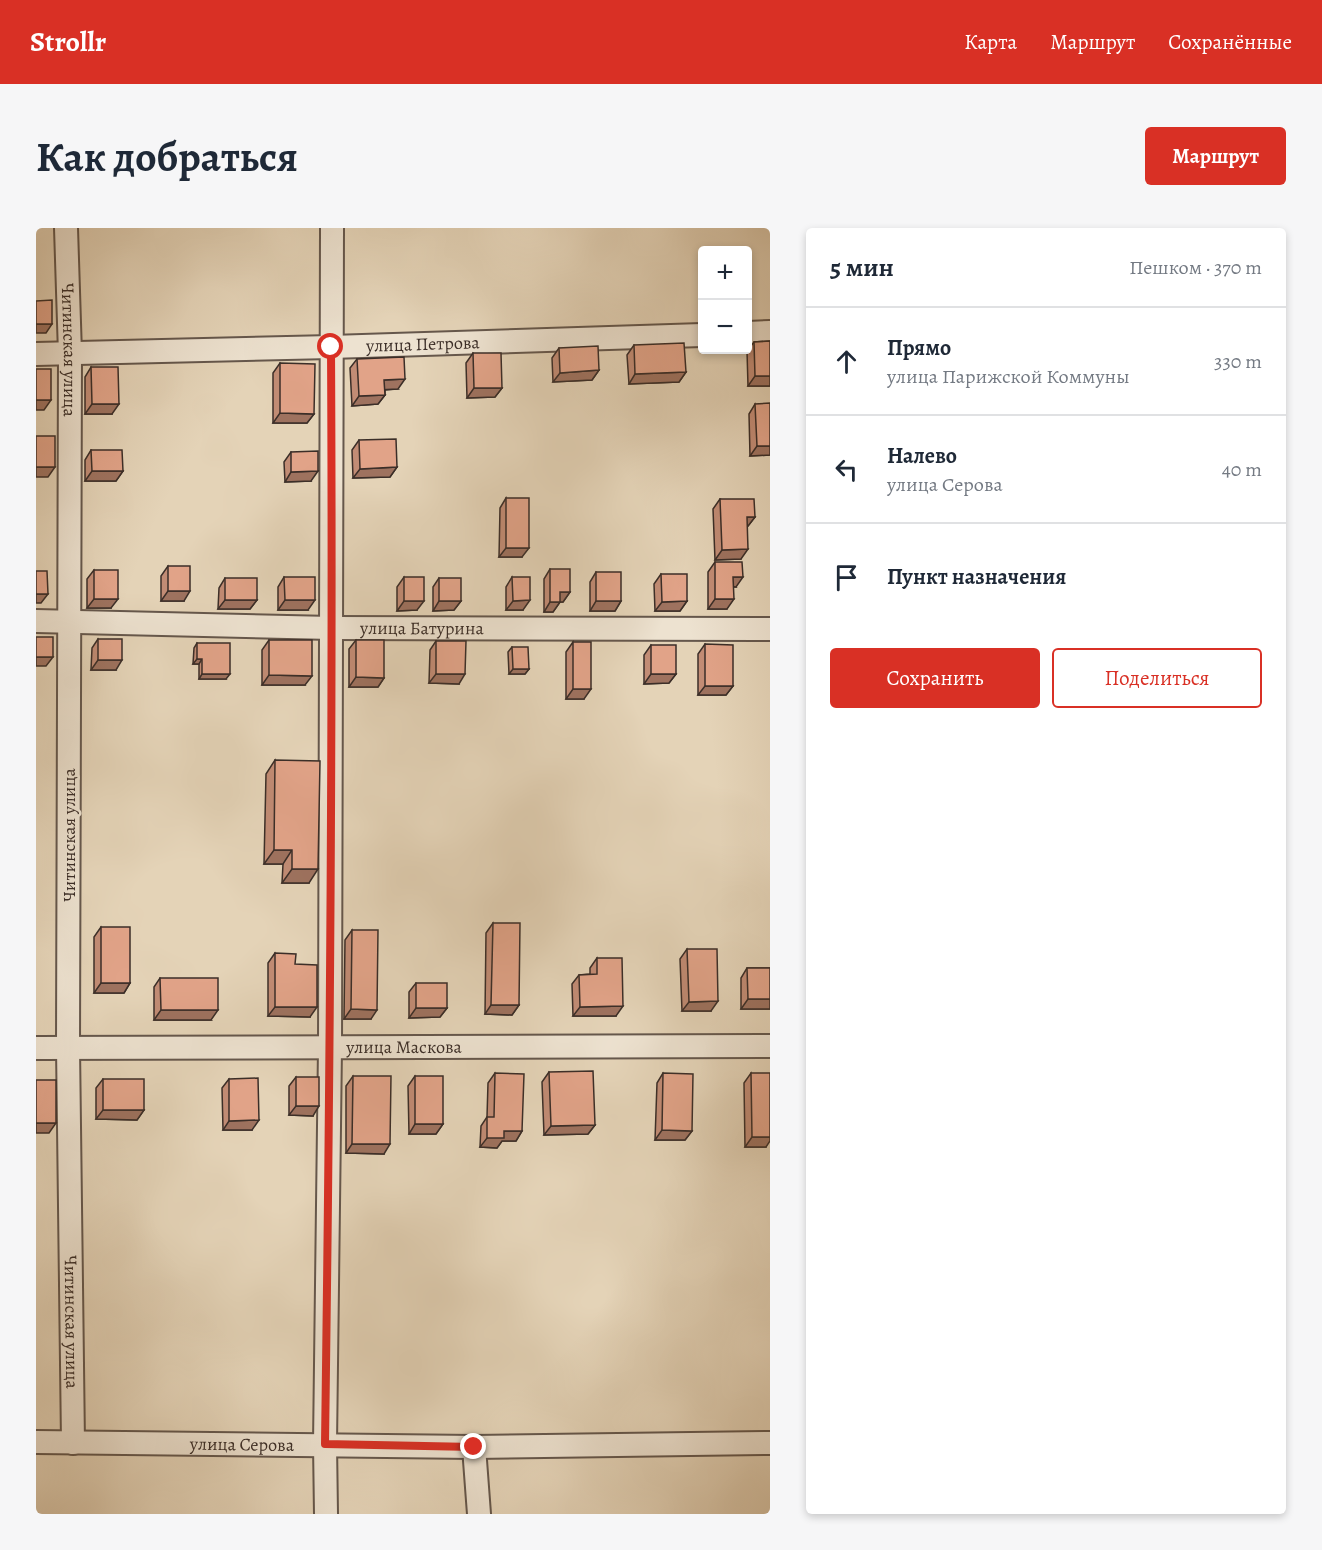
<!DOCTYPE html>
<html lang="ru">
<meta charset="utf-8">
<style>
body{margin:0;font-family:Alegreya,serif;background:#f6f6f7;color:#1f2937}
.controls{position:absolute;right:18px;top:18px;display:grid;overflow:hidden;border-radius:6px;box-shadow:0 3px 9px #0003}
.controls button{width:54px;height:54px;display:grid;place-items:center;padding:0;border:0;border-bottom:2px solid #e0e1e3;background:#fff;color:#1f2937;font:30px sans-serif}
.stop{position:absolute;width:18px;height:18px;margin:-14px;border:4px solid #d93025;border-radius:50%;background:#fff}
.stop.end{background:#d93025;border-color:#fff;box-shadow:0 2px 6px #0008}
.list{margin:0;padding:0;list-style:none}
h2{display:flex;justify-content:space-between;align-items:center;height:78px;margin:0;padding:0 24px;font-size:26px}
h2 small{font-size:20px;font-weight:400;color:#747a83}
.list li{display:grid;grid-template-columns:39px 1fr auto;gap:18px;align-items:center;box-sizing:border-box;height:108px;padding:0 24px;border-top:2px solid #e0e1e3}
.list b{display:block;font-size:22px;white-space:nowrap}
.list p{margin:0;font-size:20px;white-space:nowrap;color:#747a83}
.list em{font-size:20px;font-style:normal;color:#747a83}
.actions{display:flex;gap:12px;padding:18px 24px}
.actions a{flex:1;padding:14px 0;border:2px solid #d93025;border-radius:6px;text-align:center;font-size:21px;color:#d93025}
.actions .main{background:#d93025;color:#fff}
.icon{flex:none;width:33px;height:33px;fill:none;stroke:currentColor;stroke-width:2;stroke-linecap:round;stroke-linejoin:round}
.map{position:relative;flex:none;width:734px;height:1286px;overflow:hidden;border-radius:6px}
header{display:flex;align-items:center;gap:36px;box-sizing:border-box;height:84px;padding:0 30px;background:#d93025;color:#fff}
header strong{font-size:28px}
nav{display:flex;gap:33px;margin-inline-start:auto;font-size:21px}
.intro{display:flex;align-items:center;justify-content:space-between;box-sizing:border-box;height:144px;padding:0 36px}
h1{margin:0;font-size:42px}
.button{padding:15px 27px;border-radius:6px;background:#d93025;color:#fff;font-size:21px;font-weight:700}
main{display:flex;gap:36px;padding:0 36px}
aside{flex:1;background:#fff;border-radius:6px;box-shadow:0 3px 9px #0003}
.map>svg:first-child{display:block}
.lines{fill:none;stroke-linecap:round;stroke-linejoin:round}
.minor-casing{stroke:#65574c;stroke-width:26}
.minor{stroke:#ede2d0;stroke-width:22}
.wall{fill:#c28c75;stroke:#3b2e28;stroke-width:1.5}
.shaded-wall{fill:#9e725f;stroke:#3b2e28;stroke-width:1.5}
.building{fill:#e1a388;stroke:#3b2e28;stroke-width:1.5}
.route{stroke:#d93025;stroke-width:8}
.labels{text-anchor:middle;dominant-baseline:central;stroke-width:5;stroke-linejoin:round;paint-order:stroke}
.street-label{font-size:18px;fill:#3b2e28;stroke:#ede2d0}
</style>
<header>
<strong>Strollr</strong>
<nav><a>Карта</a><a>Маршрут</a><a>Сохранённые</a></nav>
</header>
<div class="intro"><h1>Как добраться</h1><a class="button">Маршрут</a></div>
<main>
<div class="map">
<svg width="734" height="1286" viewBox="0 0 734 1286">
<rect width="100%" height="100%" fill="#e4d3b7"/>
<filter id="stains"><feTurbulence type="fractalNoise" baseFrequency=".00333" numOctaves="4"/><feColorMatrix values="0 0 0 0 .2 0 0 0 0 .09 0 0 0 0 .02 0 0 0 .5 -.17"/></filter>
<radialGradient id="worn" r=".72"><stop offset=".6" stop-color="#630" stop-opacity="0"/><stop offset="1" stop-color="#630" stop-opacity=".3"/></radialGradient>
<g class="lines">
<g class="minor-casing">
<g id="minor">
<path id="s1" d="M30,0L34,126L32,819L37,1215"/>
<path d="M712,105L734,104"/>
<path id="s2" d="M0,126L295,119L666,107"/>
<path id="s3" d="M0,393L296,400L734,401"/>
<path id="s4" d="M0,820L734,818"/>
<path id="s5" d="M0,1214L438,1219L734,1215"/>
<path d="M438,1219L443,1286"/>
<path d="M290,1286L289,1216L294,819L296,0"/>
</g>
</g>
<use href="#minor" class="minor"/>
</g>
<path class="wall" d="M734,113V158H712L711,123L718,114Z
M598,117L650,144L643,154L593,156L591,127Z
M523,120L563,142L556,152L517,154L516,130Z
M437,125L466,160L459,169L431,170L430,135Z
M321,131L362,161L349,162V167L342,176L316,178L314,140Z
M244,135L278,186L271,195H237V145Z
M55,139L76,186H49V149Z
M719,176L734,227L714,228L713,186Z
M323,212L361,239L354,249L317,250L316,222Z
M55,222L87,243L80,253H49V232Z
M255,224L275,253L249,254L248,234Z
M470,270L486,329H463L464,280Z
M684,271L719,289L712,298H711L705,331L679,332L677,281Z
M679,334L700,359H697L691,381H672V344Z
M132,338L148,373H125V348Z
M514,341L534,364L527,374H524L517,384H508V351Z
M58,342L75,380H51V351Z
M560,344L585,373L579,383H554V354Z
M625,346L651,373L644,383H619L618,356Z
M248,349L272,382H242V359Z
M368,349L381,382L361,383V359Z
M476,349L487,382H470V359Z
M189,350L221,372L214,381H182L183,360Z
M403,350L425,373L418,382L397,383V359Z
M62,411L80,442H55L56,420Z
M233,412L269,457H226V422Z
M320,412L348,450L342,459H313V421Z
M400,413L423,456L393,455L394,422Z
M537,414L548,471H530V424Z
M161,415L190,451H163V436H157L158,420Z
M669,416L697,458L690,467H662V426Z
M615,417L640,446L633,455L608,456V427Z
M476,419L493,441L489,446H473L472,424Z
M239,532L273,655H246L247,636H228L230,546Z
M457,695L483,777L476,787L449,786L450,705Z
M65,699L94,755L88,765H58V709Z
M316,702L335,791H308L309,712Z
M651,721L675,783H646L644,731Z
M239,725L274,789L232,788V735Z
M561,730L580,788H537L536,756L543,747L554,746V740Z
M711,740H734V781H705V750Z
M124,750L175,792H118V759Z
M380,755L411,780L404,789L373,790V764Z
M513,844L559,897L552,906L508,907L506,854Z
M459,845L486,903L480,913H466L461,920L444,919L445,898L451,889L452,855Z
M627,845L656,903L649,912H619L621,855Z
M715,845L730,919H709L708,855Z
M317,848L348,926L310,925V858Z
M379,848L407,896L400,906H373L372,858Z
M260,849L277,888L253,887V858Z
M67,851L108,882L101,892L60,891V860Z
M193,851L216,902H187L186,860Z"/>
<path class="shaded-wall" d="M0,96H16L10,105H0Z
M563,142L556,152L517,154L524,145Z
M650,144L643,154L593,156L599,146Z
M719,148H734V158H712Z
M369,151L362,161L341,162L348,152Z
M438,160H466L459,169L431,170Z
M349,167L342,176L316,178L323,168Z
M0,172H15L8,182H0Z
M56,176H83L76,186H49Z
M244,185L278,186L271,195H237Z
M721,218H734V227L714,228Z
M0,239H19L12,249H0Z
M361,239L354,249L317,250L324,241Z
M56,243H87L80,253H49Z
M282,243L275,253L249,254L255,244Z
M711,289H719L712,298H704Z
M470,320H493L486,329H463Z
M712,321L705,331L679,332L686,322Z
M697,349H707L700,359L690,358Z
M132,363H154L148,373H125Z
M524,364H534L527,374H517Z
M0,366H12L5,375H0Z
M58,371H82L75,380H51Z
M679,371H698L691,381H672Z
M189,372H221L214,381H182Z
M249,372H279L272,382H242Z
M494,372L487,382H470L477,373Z
M368,373H388L381,382L361,383Z
M403,373H425L418,382L397,383Z
M560,373H585L579,383H554Z
M651,373L644,383H619L626,374Z
M514,374H524L517,384H508Z
M0,429H17L10,438H0Z
M161,431H166L163,436H157Z
M62,432H86L80,442H55Z
M477,441H493L489,446H473Z
M166,446H194L190,451H163Z
M400,446H429L423,456L393,455Z
M615,446H640L633,455L608,456Z
M233,447L276,448L269,457H226Z
M320,449L348,450L342,459H313Z
M669,458H697L690,467H662Z
M537,461H555L548,471H530Z
M238,622H256L247,636H228Z
M256,641H282L273,655H246Z
M65,755H94L88,765H58Z
M712,771H734V781H705Z
M682,773L675,783H646L653,774Z
M455,777H483L476,787L449,786Z
M587,778L580,788H537L544,779Z
M239,779H281L274,789L232,788Z
M380,780H411L404,789L373,790Z
M315,781L341,782L335,791H308Z
M125,782H182L175,792H118Z
M260,878H283L277,888L253,887Z
M67,882H108L101,892L60,891Z
M223,892L216,902H187L193,893Z
M0,895H20L13,905H0Z
M379,896H407L400,906H373Z
M559,897L552,906L508,907L515,898Z
M626,902L656,903L649,912H619Z
M468,903H486L480,913H466L461,920L444,919L451,910Z
M716,909H734V913L730,919H709Z
M316,916H354L348,926L310,925Z"/>
<path class="building" d="M16,72V96H0V73Z
M734,113V148H719L718,114Z
M648,115L650,144L599,146L598,117Z
M562,118L563,142L524,145L523,120Z
M437,125H465L466,160H438Z
M368,129L369,151L348,152L349,167L323,168L321,131Z
M244,135L279,136L278,186L244,185Z
M55,139H82L83,176H56Z
M0,141H15V172H0Z
M734,175V218H721L719,176Z
M0,208H19V239H0Z
M360,211L361,239L324,241L323,212Z
M55,222H86L87,243H56Z
M282,223V243L255,244V224Z
M470,270H493V320H470Z
M684,271H718L719,289H711L712,321L686,322Z
M679,334H706L707,349H697L698,371H679Z
M132,338H154V363H132Z
M514,341H534V364H524V374H514Z
M58,342H82V371H58Z
M0,343H11L12,366H0Z
M560,344H585V373H560Z
M625,346H651V373L626,374Z
M248,349H279V372H249Z
M368,349H388V373H368Z
M476,349H494V372L477,373Z
M189,350H221V372H189Z
M403,350H425V373H403Z
M0,409H17V429H0Z
M62,411H86V432H62Z
M233,412H276V448L233,447Z
M320,412H348V450L320,449Z
M400,413H430L429,446H400Z
M537,414H555V461H537Z
M161,415H194V446H166V431H161Z
M669,416L697,417V458H669Z
M615,417H640V446H615Z
M476,419H492L493,441H477Z
M239,532L284,533L282,641H256V622H238Z
M457,695H484L483,777H455Z
M65,699H94V755H65Z
M316,702H342L341,782L315,781Z
M651,721H681L682,773L653,774Z
M239,725L260,726L259,736L281,737V779H239Z
M561,730H586L587,778L544,779L543,747L561,746Z
M711,740H734V771H712Z
M124,750H182V782H125Z
M380,755H411V780H380Z
M557,843L559,897L515,898L513,844Z
M459,845L488,846L486,903H468V910H451V889H458Z
M627,845L657,846L656,903L626,902Z
M715,845H734V909H716Z
M317,848H355L354,916H316Z
M379,848H407V896H379Z
M260,849H283V878H260Z
M222,850L223,892L193,893V851Z
M67,851H108V882H67Z
M0,852H20V895H0Z"/>
<g class="lines">
<path class="route" d="M295,119C297,485 294,851 289,1216L438,1219"/>
</g>
<g class="labels">
<g class="street-label">
<text stroke="none"><textPath href="#s2" startOffset="387">улица Петрова</textPath></text>
<text stroke="none"><textPath href="#s1" startOffset="122">Читинская улица</textPath></text>
<text stroke="none"><textPath href="#s3" startOffset="386">улица Батурина</textPath></text>
<text transform="translate(33 607) rotate(-90)">Читинская улица</text>
<text stroke="none"><textPath href="#s4" startOffset="368">улица Маскова</textPath></text>
<text stroke="none"><textPath href="#s1" startOffset="1094">Читинская улица</textPath></text>
<text stroke="none"><textPath href="#s5" startOffset="206">улица Серова</textPath></text>
</g>
</g>
<rect width="100%" height="100%" filter="url(#stains)"/>
<rect width="100%" height="100%" fill="url(#worn)"/>
</svg>
<div class="controls">
<button>+</button>
<button>−</button>
</div>
<div class="stop" style="left:295px;top:119px"></div>
<div class="stop end" style="left:438px;top:1219px"></div>
</div>
<aside>
<h2>5 мин<small>Пешком · 370 m</small></h2>
<ul class="list">
<li><svg class="icon" aria-label="ahead" viewBox="0 0 24 24"><path d="M12 20V5M6 11l6-6 6 6"/></svg><div><b>Прямо</b><p>улица Парижской Коммуны</p></div><em>330 m</em></li>
<li><svg class="icon" aria-label="left" viewBox="0 0 24 24"><path d="M17 20v-9H6M10 6l-5 5 5 5"/></svg><div><b>Налево</b><p>улица Серова</p></div><em>40 m</em></li>
<li><svg class="icon" aria-label="arrive" viewBox="0 0 24 24"><path d="M6 21V4h12l-3 4 3 4H6"/></svg><div><b>Пункт назначения</b></div></li>
</ul>
<div class="actions"><a class="main">Сохранить</a><a>Поделиться</a></div>
</aside>
</main>
